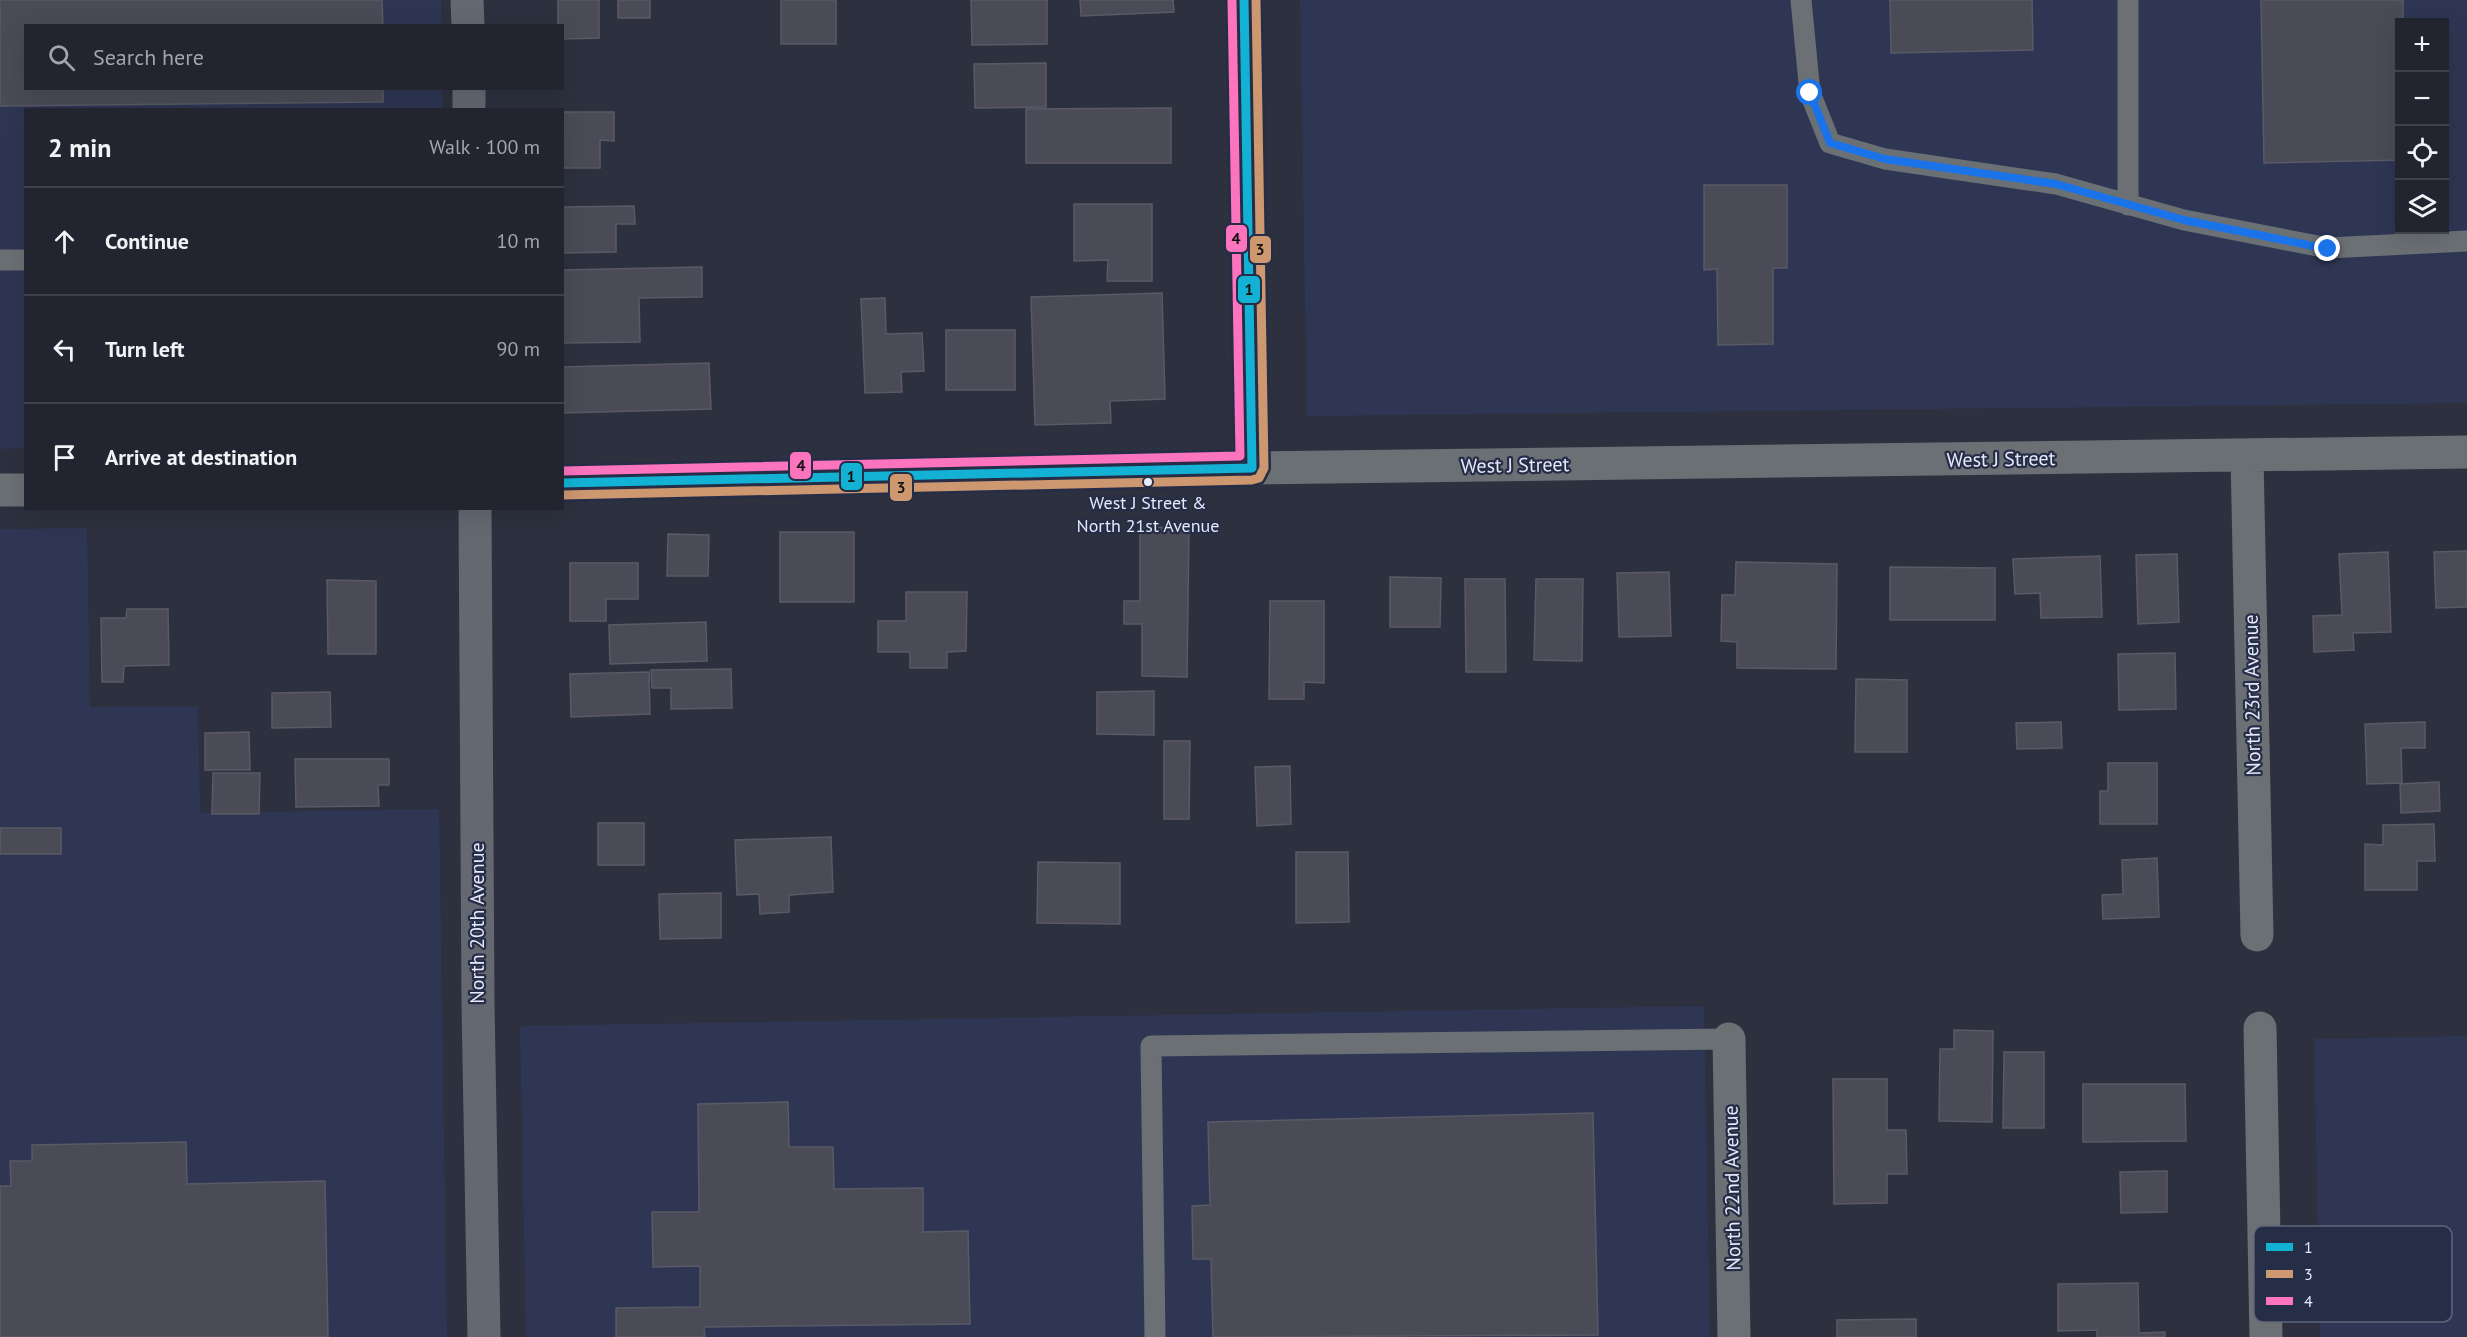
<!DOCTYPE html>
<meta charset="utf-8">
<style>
body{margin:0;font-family:"PT Sans",sans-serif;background:#2e313b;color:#f1f3f6}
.controls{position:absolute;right:18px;top:18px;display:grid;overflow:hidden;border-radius:0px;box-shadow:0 6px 24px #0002}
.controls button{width:54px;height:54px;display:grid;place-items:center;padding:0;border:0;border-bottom:2px solid #3f424b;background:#22252f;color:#f1f3f6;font:30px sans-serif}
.stop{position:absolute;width:18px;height:18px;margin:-14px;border:4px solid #1a73e8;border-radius:50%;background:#fff}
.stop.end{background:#1a73e8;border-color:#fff;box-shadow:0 2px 6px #0008}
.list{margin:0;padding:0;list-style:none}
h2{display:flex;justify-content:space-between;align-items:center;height:78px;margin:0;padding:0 24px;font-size:26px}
h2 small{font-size:20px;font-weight:400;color:#a2a5aa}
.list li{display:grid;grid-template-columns:39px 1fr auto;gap:18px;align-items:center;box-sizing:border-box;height:108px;padding:0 24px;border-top:2px solid #3f424b}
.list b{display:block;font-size:22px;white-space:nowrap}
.list em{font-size:20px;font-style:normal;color:#a2a5aa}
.icon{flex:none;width:33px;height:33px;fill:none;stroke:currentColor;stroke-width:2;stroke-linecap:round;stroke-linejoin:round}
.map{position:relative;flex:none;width:2467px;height:1337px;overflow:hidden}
.search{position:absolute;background:#22252f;box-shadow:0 6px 24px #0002;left:24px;top:24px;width:540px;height:66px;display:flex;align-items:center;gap:15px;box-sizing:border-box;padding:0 21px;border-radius:0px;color:#a2a5aa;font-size:22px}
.panel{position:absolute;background:#22252f;box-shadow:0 6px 24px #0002;left:24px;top:108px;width:540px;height:402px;border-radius:0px}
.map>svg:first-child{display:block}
.built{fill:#2e3653;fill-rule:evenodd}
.building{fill:#4b4b57;stroke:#595a66;stroke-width:1.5}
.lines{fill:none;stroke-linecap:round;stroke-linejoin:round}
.lane{stroke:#6b7075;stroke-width:21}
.street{stroke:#6b7075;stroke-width:33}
.secondary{stroke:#646871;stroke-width:33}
.bus-1-casing{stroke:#262d46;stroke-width:14}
.bus-2-casing{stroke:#262d46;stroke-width:14}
.bus-3-casing{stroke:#262d46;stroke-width:14}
.bus-1{stroke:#13b2d5;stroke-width:9}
.bus-2{stroke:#cd976f;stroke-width:9}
.bus-3{stroke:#fc73be;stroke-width:9}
.route{stroke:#1a73e8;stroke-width:8}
.bus-dot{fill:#e5eafb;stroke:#262d46;stroke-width:2}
.labels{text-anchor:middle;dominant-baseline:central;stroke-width:4.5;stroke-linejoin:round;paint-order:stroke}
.bus-label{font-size:18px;fill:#e5eafb;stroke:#262d46}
.street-label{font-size:20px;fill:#e5eafb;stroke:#262d46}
.key{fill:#262d46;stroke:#5f667c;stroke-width:1.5}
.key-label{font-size:16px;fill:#e5eafb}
.line-badge{stroke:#262d46;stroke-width:2}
.pale-badge-label{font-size:16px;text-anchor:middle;font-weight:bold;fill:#111}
</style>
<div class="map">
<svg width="2467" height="1337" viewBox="0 0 2467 1337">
<rect width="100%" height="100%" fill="#2d313f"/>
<path class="built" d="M0,0H441L442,25L26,26V88L442,89V109L26,110L25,448L0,449Z
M1300,0H2467V403L1307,416ZM2400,22H2444V230H2400Z
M87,528L90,707L198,706L200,813L439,809L447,1337H0V529Z
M1704,1006L1710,1337H526L520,1026Z
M2467,1036V1337H2320L2314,1039Z"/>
<path class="building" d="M0,0H382L383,26H26V88H383V102L0,106Z
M558,0H599V38L562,39V26H558Z
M618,0H650V18H618Z
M781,0H836V44H781Z
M971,0H1047V44L972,45Z
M1080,0H1173L1174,12L1081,16Z
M1890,0H2032L2033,50L1891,53Z
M2261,0H2403V22H2400V160L2264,163Z
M1046,63V107L975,108L974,64Z
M1171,108V163H1026V109Z
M562,112H614V141L600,140V168H562Z
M1704,185H1787V268H1773V344L1718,345L1717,269L1704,270Z
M1074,204H1152V281H1107L1108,260L1074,261Z
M634,206L635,224H616V252L562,253V207Z
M702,267V297L639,298L640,342L562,343V270Z
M1162,293L1165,399L1110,401L1111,423L1035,425L1031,297Z
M885,298L886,334L922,333L924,371L901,372L902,392L865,393L861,299Z
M946,330H1015V390H946Z
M709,363L711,409L562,413V367Z
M1140,527L1189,528L1187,677L1142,676V624H1124V601H1140Z
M780,532H854V602H780Z
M668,534L709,535L708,576H667Z
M2467,551V607L2436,608L2434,552Z
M2388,552L2391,632L2353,633L2354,650L2314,652L2313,616L2342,615L2339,554Z
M2177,554L2179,622L2138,624L2136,555Z
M2100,556L2102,617L2041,618L2040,593L2015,594L2013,559Z
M1736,562L1837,564L1836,669L1737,668V642L1721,641L1722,595H1735Z
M570,563H638V599H606V621H570Z
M1890,567L1995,568V620H1890Z
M1669,572L1671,636L1619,637L1617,573Z
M1390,577L1441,578L1440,627H1390Z
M1465,579H1505L1506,672H1466Z
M1536,579H1583L1582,661L1534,660Z
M327,580L376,581V654H328Z
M906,592H967L966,651L947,652V668H910V652H878V621H906Z
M1270,601H1324V683L1304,682V699H1269Z
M127,609H168L169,665L124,666L123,682H102L101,618H126Z
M706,622L707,661L610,664L609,625Z
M2175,653L2176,709L2119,710L2118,654Z
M731,669L732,708L671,709V688H652L651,670Z
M649,672L650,714L571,717L570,674Z
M1856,679L1907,680V752H1855Z
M1154,691V735L1097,734V692Z
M330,692L331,727L272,728V693Z
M2061,722L2062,748L2017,749L2016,723Z
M2425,722V748H2401L2402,783L2367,784L2365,724Z
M249,732L250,770H205V733Z
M1164,741H1190L1189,819H1164Z
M295,759H389V785H378L379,806L296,807Z
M2108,763H2157V824H2100V791H2108Z
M1290,766L1291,824L1257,826L1255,767Z
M213,773H260L259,814H212Z
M2439,782L2440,811L2401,813L2400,784Z
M598,823H644V865H598Z
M2434,824L2435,861H2417V890H2365V844L2383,845V825Z
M0,828H61V854H0Z
M831,837L833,892L789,895V912L760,914L759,894L737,895L735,840Z
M1296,852H1348L1349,922L1296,923Z
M2157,858L2159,917L2103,919L2102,895L2123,894L2122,860Z
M1038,862L1120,863V924L1037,923Z
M721,893V938L660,939L659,894Z
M1954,1030L1993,1031L1992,1122L1939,1121L1940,1049H1954Z
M2004,1052H2044V1128H2003Z
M1833,1079H1887V1130H1906L1907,1174H1887V1203L1834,1204Z
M2083,1084H2185L2186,1141L2083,1142Z
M788,1102L789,1147H833L834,1189L923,1188V1232L968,1231L970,1324L704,1327L705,1337H616V1308L700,1307V1266L653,1267L652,1212H699L698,1104Z
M1593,1113L1598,1335L1213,1337L1211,1259H1193L1192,1206L1210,1205L1208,1122Z
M186,1142L187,1184L325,1181L328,1337H0V1186H11L10,1161H32V1145Z
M2167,1171V1212L2121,1213L2120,1172Z
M2138,1283L2139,1333L2165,1332V1337H2097V1330L2058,1331V1284Z
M1916,1319V1337H1837V1320Z"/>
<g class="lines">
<path class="lane" d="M1801,0L1810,93L1830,143L1885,159L2056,184L2184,220L2328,248L2467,241
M2128,0V205
M0,260H26
M1155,1337L1151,1046L1729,1039"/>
<path class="street" d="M1244,0L1252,468
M2247,456L2257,935
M562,483L1252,468L2467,452
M0,490H26
M2260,1028L2266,1337
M1729,1039L1734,1337"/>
<path class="secondary" d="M467,0L468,26
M469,88V110
M475,508L478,1004L484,1337"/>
<g class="bus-1-casing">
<path id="bus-1" d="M562,483L1252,468L1244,0"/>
</g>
<g class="bus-2-casing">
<path id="bus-2" d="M562,495L1252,480L1259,478L1264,468L1256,0"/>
</g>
<g class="bus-3-casing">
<path id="bus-3" d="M562,471L1240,456L1232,0"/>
</g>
<use href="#bus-1" class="bus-1"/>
<use href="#bus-2" class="bus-2"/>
<use href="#bus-3" class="bus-3"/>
</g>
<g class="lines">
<path class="route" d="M1810,93L1830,143L1885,159L2056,184L2184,220L2328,249"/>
</g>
<circle class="bus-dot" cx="1148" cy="482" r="5"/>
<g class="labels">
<g class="bus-label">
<text x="1148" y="502">West J Street &amp;<tspan x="1148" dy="23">North 21st Avenue</tspan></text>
</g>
<g class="street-label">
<text transform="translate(2001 459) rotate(-1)">West J Street</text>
<text transform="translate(1515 465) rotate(-1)">West J Street</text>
<text transform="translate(2252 695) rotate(-91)">North 23rd Avenue</text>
<text transform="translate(477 923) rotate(-90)">North 20th Avenue</text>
<text transform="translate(1732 1188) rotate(-91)">North 22nd Avenue</text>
</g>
</g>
<rect x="2254" y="1226" width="198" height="96" rx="9" class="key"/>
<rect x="2266" y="1243" width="27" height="8" fill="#13b2d5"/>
<rect x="2266" y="1270" width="27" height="8" fill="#cd976f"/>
<rect x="2266" y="1297" width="27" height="8" fill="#fc73be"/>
<g class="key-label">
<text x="2304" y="1253">1</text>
<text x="2304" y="1280">3</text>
<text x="2304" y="1307">4</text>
</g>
<g class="line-badge">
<rect x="1225" y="224" width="23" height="29" rx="6" fill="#fc73be"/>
<rect x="1249" y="235" width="23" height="29" rx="6" fill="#cd976f"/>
<rect x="1237" y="275" width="24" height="29" rx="6" fill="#13b2d5"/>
<rect x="789" y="451" width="23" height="29" rx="6" fill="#fc73be"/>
<rect x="840" y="462" width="23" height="29" rx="6" fill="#13b2d5"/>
<rect x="889" y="473" width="24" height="29" rx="6" fill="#cd976f"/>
</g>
<g class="pale-badge-label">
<text x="1236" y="244">4</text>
<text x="1260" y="255">3</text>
<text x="1249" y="295">1</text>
<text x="801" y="471">4</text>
<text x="851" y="482">1</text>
<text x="901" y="493">3</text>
</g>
</svg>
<div class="controls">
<button>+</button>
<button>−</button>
<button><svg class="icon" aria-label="locate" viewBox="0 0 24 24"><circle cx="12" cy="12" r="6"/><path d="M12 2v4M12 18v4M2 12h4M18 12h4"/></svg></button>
<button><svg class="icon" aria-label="layers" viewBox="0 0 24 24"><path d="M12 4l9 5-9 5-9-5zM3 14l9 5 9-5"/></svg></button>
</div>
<div class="stop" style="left:1810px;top:93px"></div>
<div class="stop end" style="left:2328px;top:249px"></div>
<div class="search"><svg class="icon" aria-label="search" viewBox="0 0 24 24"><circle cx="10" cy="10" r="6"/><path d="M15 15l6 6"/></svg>Search here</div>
<section class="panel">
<h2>2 min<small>Walk · 100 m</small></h2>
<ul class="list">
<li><svg class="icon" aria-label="ahead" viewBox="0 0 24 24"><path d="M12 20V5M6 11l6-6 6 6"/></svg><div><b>Continue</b></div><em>10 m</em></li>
<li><svg class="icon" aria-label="left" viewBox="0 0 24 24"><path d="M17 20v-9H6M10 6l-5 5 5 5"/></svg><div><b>Turn left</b></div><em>90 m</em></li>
<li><svg class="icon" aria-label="arrive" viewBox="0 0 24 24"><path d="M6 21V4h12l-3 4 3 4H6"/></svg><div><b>Arrive at destination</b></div></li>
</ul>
</section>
</div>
